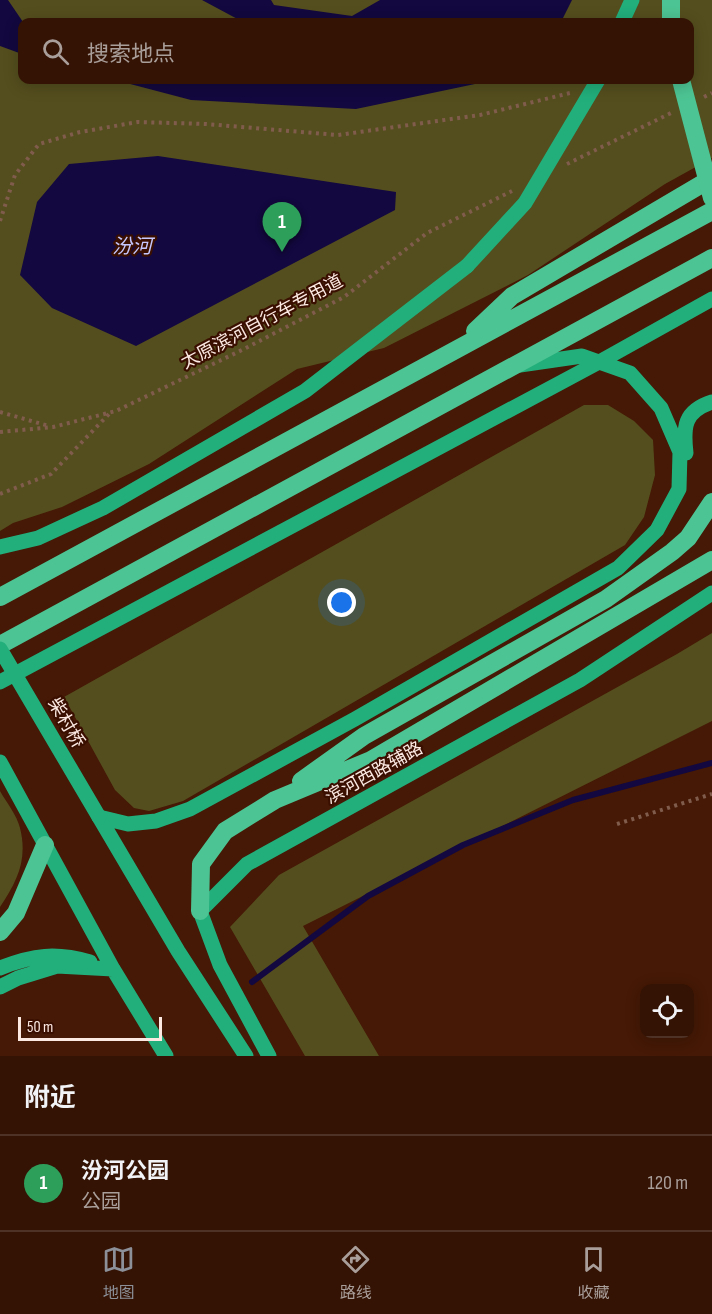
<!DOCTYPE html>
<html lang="zh">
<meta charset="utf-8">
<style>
body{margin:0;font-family:"Sofia Sans Condensed","Noto Sans SC",sans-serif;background:#3c1c0e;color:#f1f3f6}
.controls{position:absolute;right:18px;bottom:18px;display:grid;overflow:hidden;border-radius:12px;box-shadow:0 3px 15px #0003}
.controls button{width:54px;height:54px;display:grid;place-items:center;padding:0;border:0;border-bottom:2px solid #4e3226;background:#341304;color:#f1f3f6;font:30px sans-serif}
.scale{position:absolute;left:18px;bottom:15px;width:144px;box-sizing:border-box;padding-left:6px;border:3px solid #fce9e2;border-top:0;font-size:16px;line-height:21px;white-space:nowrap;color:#fce9e2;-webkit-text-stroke:4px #3a0f00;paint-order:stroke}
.you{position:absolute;left:342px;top:603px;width:21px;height:21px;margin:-15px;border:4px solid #fff;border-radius:50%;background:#1a73e8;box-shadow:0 0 0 9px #1a73e833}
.badge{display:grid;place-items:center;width:39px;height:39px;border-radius:50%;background:#8c9099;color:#fff;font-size:20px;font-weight:700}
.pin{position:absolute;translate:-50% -50px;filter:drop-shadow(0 2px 3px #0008)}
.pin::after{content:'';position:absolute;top:32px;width:21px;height:18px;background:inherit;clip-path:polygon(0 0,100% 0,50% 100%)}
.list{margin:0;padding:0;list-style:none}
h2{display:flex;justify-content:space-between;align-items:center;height:78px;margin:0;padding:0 24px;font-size:26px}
h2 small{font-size:20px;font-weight:400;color:#a99e9a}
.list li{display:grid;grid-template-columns:39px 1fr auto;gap:18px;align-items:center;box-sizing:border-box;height:96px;padding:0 24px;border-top:2px solid #4e3226}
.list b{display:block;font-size:22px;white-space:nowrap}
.list p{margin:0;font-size:20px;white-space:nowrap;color:#a99e9a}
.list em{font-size:20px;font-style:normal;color:#a99e9a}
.icon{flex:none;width:33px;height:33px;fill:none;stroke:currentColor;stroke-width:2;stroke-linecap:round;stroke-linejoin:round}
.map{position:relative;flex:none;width:712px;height:1056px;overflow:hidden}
.search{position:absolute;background:#341304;box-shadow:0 3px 15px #0003;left:18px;right:18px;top:18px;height:66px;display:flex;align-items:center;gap:15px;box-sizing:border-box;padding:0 21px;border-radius:12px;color:#a99e9a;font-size:22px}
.sheet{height:174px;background:#341304}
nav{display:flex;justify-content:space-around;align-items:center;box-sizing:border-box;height:84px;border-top:2px solid #4e3226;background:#341304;font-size:16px;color:#a99e9a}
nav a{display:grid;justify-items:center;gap:3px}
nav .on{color:#8c9099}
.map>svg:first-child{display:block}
.green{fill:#544e1e;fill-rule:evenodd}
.water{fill:#13083f}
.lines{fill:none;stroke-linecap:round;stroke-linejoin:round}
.stream{stroke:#13083f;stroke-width:6}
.path{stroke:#805c4d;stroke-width:4;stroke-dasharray:3 4.5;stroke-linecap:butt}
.major{stroke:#22af7c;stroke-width:15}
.highway{stroke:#4dc493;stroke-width:18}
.major-bridge{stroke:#22af7c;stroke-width:15}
.highway-bridge{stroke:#4dc493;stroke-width:18}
.labels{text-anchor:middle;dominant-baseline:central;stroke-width:4.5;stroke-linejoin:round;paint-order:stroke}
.street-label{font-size:18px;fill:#fce9e2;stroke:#3a0f00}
.water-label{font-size:20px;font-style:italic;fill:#c5c7fe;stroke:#3a0f00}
</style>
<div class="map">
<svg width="712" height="1056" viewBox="0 0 712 1056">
<rect width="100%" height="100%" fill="#451905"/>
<path class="green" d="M0,0H712V158L665,184L528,275L384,348L297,369L149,464L62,507L13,523L0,531ZM22,22H690V80H22Z
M584,405H608L634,421L653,440L655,475L644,517L625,545L183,801L149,811L134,808L115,790L64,697Z
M712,633V721L303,926L379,1056H305L230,927L279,875L677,654Z
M0,791C6,802 17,815 20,828C28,860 17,881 0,907Z"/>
<path class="water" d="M0,0H8L23,22L22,54L0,46Z
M202,0H271L274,5L352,16L380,0H572L561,22H243Z
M115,80H494L356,109L191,100Z
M158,156L396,192L395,210L136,346L52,308L20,275L37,202L69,164Z"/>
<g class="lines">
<path class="stream" d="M252,982L368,896L463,845L573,800L712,763"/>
<path class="path" d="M704,97L712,93
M567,164L673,112
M0,221L15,175L39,144L80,132L138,122L206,124L338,135L480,115L570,93
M0,412L49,426
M0,432L53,427L116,411L244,349L344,297L427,233L512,191
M0,494L51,474L110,413
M617,824L712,794"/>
<path class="major" d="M622,22L632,0
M686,453C683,427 684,411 712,402
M0,547L38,538L103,508L305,391L467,266
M0,682L601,361L712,299
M0,762L113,969L166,1056
M99,817L128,824L156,821L190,809L355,719L618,568L657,530L679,489L680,452L661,408L630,373L582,356L520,365
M99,817L178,951L246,1056
M0,968C33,955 56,952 90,962
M0,987L18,978L57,966L113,969
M269,1056L220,965L200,911L247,864L580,680L712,593"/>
<path class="highway" d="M671,22V0
M475,331L512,296L712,178
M0,597L712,211
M0,645L712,258
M301,781L364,736L606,599L672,552L688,538L712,502
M200,911L201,864L225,831L275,800L371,760L712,560
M0,932L16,913L45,845"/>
<path class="major-bridge" d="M467,266L525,203L598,80
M0,649L99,817"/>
<path class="highway-bridge" d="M681,80L712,198"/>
</g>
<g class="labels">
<g class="street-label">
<text transform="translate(262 322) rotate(-28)">太原滨河自行车专用道</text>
<text transform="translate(66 723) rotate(60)">柴村桥</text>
<text transform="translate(374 773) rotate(-29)">滨河西路辅路</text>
</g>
<g class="water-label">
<text x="132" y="247">汾河</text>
</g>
</g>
</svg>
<div class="controls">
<button><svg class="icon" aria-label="locate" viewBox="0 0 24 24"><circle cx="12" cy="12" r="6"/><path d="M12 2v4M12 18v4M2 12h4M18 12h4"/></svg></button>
</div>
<div class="scale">50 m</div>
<div class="you"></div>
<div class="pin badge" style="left:282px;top:252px;background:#2e9e5b">1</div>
<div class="search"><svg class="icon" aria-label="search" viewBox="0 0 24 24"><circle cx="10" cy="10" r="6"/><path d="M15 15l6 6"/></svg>搜索地点</div>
</div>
<section class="sheet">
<h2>附近<small></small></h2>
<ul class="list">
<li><span class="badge" style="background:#2e9e5b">1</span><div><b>汾河公园</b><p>公园</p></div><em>120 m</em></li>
</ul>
</section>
<nav>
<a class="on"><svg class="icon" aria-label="map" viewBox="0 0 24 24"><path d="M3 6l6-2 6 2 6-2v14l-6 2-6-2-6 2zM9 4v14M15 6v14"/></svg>地图</a>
<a><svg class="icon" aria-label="directions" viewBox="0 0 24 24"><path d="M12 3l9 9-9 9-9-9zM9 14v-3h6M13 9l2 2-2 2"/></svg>路线</a>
<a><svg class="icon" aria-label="saved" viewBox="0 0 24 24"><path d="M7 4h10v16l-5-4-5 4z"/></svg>收藏</a>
</nav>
